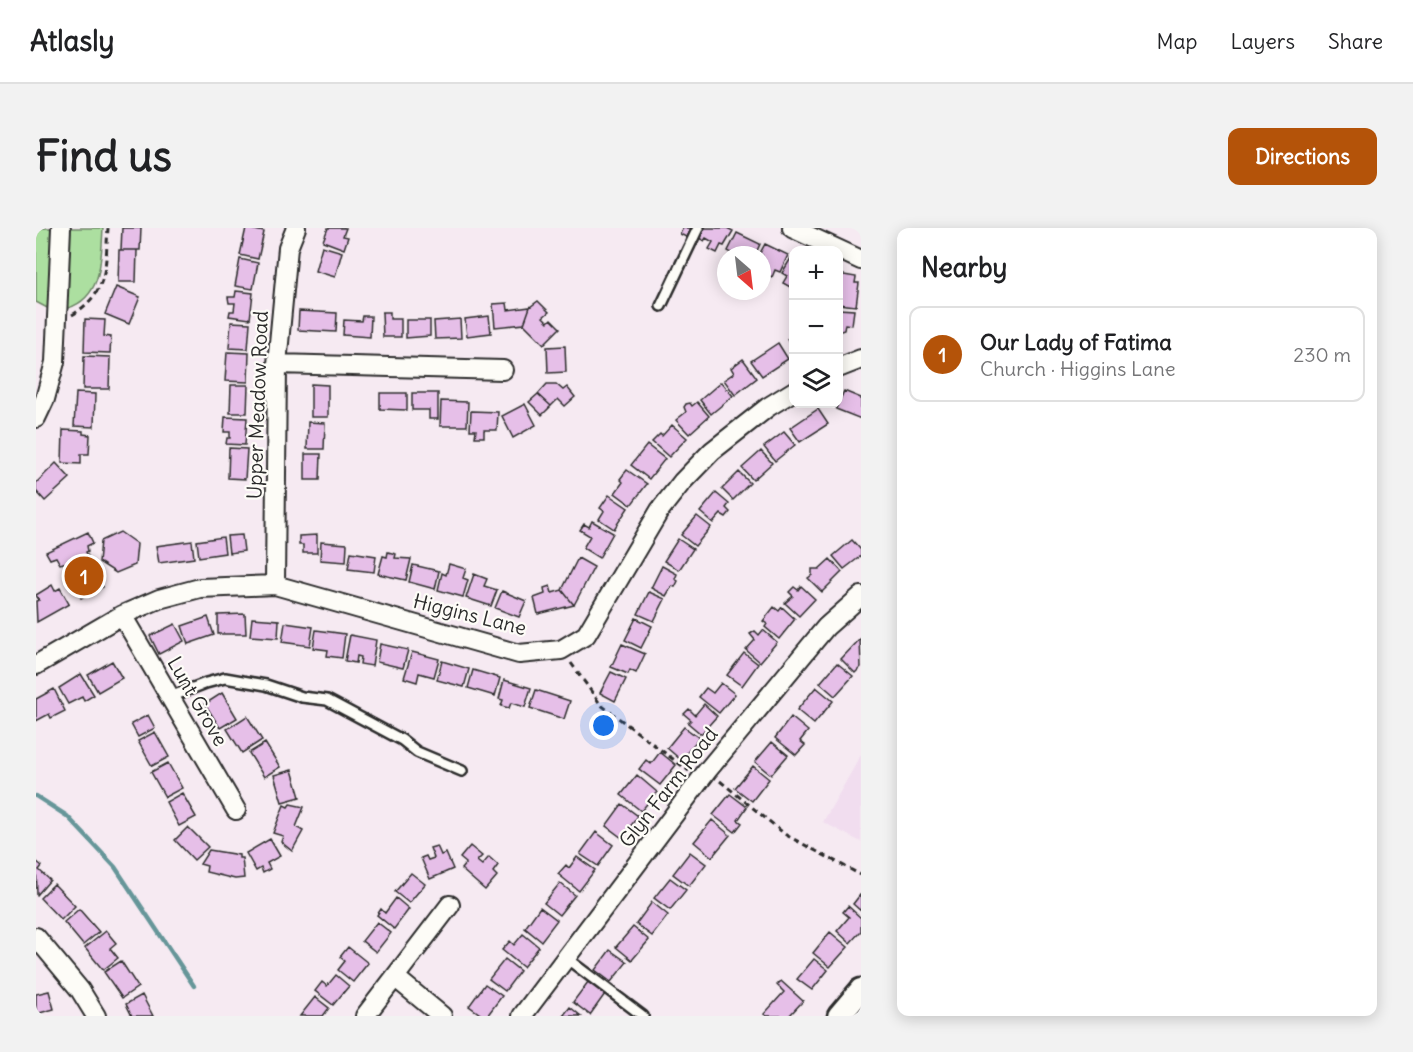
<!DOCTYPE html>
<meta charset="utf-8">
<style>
body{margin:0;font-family:Delius,sans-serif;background:#f2f2f2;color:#202124}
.controls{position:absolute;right:18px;top:18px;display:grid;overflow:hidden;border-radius:12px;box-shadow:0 3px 15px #0003}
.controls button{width:54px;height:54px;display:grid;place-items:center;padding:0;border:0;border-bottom:2px solid #e0e0e0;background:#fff;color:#202124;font:30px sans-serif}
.compass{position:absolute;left:681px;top:18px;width:54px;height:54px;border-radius:50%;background:#fff;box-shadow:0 3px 15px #0003;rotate:152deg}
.you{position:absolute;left:568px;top:498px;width:21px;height:21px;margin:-15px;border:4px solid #fff;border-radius:50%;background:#1a73e8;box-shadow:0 0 0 9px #1a73e833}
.badge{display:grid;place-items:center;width:39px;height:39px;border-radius:50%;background:#b45309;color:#fff;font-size:20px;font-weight:700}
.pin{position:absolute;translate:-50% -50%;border:3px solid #fff;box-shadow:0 2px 6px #0006}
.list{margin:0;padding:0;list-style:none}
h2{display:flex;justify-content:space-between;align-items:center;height:78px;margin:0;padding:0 24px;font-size:26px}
h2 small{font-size:20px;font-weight:400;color:#757577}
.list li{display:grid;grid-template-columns:39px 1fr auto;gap:18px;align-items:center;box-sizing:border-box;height:96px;margin:0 12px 12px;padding:0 12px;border:2px solid #e0e0e0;border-radius:12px}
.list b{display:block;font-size:22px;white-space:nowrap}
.list p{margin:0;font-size:20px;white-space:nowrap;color:#757577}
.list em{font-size:20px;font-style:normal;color:#757577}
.icon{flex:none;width:33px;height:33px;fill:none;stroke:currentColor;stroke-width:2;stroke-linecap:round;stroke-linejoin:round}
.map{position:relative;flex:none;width:825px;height:788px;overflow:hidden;border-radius:12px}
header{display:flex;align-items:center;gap:36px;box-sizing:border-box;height:84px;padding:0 30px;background:#fff;border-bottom:2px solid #e0e0e0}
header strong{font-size:28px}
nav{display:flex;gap:33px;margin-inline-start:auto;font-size:21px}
.intro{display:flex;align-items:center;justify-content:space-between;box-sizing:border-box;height:144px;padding:0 36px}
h1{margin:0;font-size:42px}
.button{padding:15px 27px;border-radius:12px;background:#b45309;color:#fff;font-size:21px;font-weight:700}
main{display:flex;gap:36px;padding:0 36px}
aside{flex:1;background:#fff;border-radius:12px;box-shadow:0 3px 15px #0003}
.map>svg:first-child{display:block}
.built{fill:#f1ddef}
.green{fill:#acdfa0;stroke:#6c8566;stroke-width:1.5}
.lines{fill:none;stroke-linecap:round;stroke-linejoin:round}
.stream{stroke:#669699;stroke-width:4.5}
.building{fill:#e6bfe8;stroke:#2b2b2b;stroke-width:1.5}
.service-casing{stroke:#2b2b2b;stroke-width:14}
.minor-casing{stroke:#2b2b2b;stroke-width:22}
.tertiary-casing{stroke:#2b2b2b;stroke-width:27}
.path{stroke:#2b2b2b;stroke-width:3;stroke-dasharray:6 4.5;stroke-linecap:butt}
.service{stroke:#fdfcf7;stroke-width:9}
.minor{stroke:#fdfcf7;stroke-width:18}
.tertiary{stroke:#fdfcf7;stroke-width:22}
.labels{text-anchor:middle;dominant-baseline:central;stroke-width:4.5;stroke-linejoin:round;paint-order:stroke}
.street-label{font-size:20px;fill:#2b2b2b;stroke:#fdfcf7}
</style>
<header>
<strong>Atlasly</strong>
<nav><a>Map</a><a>Layers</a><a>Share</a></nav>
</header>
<div class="intro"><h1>Find us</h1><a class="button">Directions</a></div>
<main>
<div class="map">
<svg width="825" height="788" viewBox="0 0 825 788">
<rect width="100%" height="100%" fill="#f6eaf2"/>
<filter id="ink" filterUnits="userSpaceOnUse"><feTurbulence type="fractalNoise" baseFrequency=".0167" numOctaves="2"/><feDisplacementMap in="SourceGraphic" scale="12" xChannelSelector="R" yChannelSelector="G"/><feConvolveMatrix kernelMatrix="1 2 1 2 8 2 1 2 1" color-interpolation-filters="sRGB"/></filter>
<g filter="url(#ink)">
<path class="built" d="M825,527V614L787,594Z"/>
<path class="green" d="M0,0H15V82L0,74Z
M31,0H67C65,30 67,69 32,80L27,73Z"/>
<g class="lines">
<path class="stream" d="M0,568L31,588L79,639L158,758"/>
</g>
<path class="building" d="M86,0H105L104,22H85Z
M210,0L228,4L222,31L204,27Z
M292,0H310L307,8L312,9L308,21L287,13Z
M647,0H657L652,10L644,6Z
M669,0H691L697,3L688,18L685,17L681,25L673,21L677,14L670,10L668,13L663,10Z
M701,5L724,16L719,27H699L692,23Z
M729,16L752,27L744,44L739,42L736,49L726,44V27H723Z
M286,18L306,24L299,49L279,43Z
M83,22H101L100,54H82Z
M755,30L758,32L756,60L747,55L751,48L746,45Z
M204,31L222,35L217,61L199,58Z
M802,46L820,49L819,55H823L820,78L802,76Z
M80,59L104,69L93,96L69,86Z
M200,63L217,65L214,91L193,88L194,83H198L199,75H193L192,69H199Z
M502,73L513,84L507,89L512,94L515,91L524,100L508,116L488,96L494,79Z
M471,75L472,82L494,79L488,96L459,99L457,76Z
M802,81L818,82L816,97L809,96L808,102L802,104Z
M263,83L301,85L300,104L262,102Z
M346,84H354V91H365V109H347Z
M327,88H335L334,109L307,107L308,92L326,93Z
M453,88L455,105L431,108L429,91Z
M49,91L69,92L68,108L75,109L74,125L48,124Z
M424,91L425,110L399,111L398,93Z
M370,92H394V108L370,110Z
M195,94L214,95L212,121L193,120Z
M758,107V124L751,111Z
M742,115L752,131L726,148L715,133Z
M529,118L530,144L512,145L511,119Z
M191,124L213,125L212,154L189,153Z
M48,128L74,129L73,161H47Z
M707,131L721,150L699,167L688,152L698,145L695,140Z
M685,154L697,168L675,186L664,172Z
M275,156L292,157V189H275Z
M511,156H520L527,162L531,159L539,169L529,178L522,171L515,178L502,166Z
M195,157H212L211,185H194Z
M808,163L825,170V191L800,181Z
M40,165L59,166L58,199L38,198Z
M344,165H371V182L344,181Z
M376,165H402V191H393V182H376Z
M502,166L515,178L506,187L493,174Z
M405,173L432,174L431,198H404Z
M661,174L673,188L653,206L640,192L650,184L648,179L650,176L654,175L656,178Z
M489,176L500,197L477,210L466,188Z
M782,181L792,196L764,214L754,200Z
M435,183L462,184L461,202H448V209H439L440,202H434Z
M189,189L211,190L209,217L190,216L191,210H194V204H188Z
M272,194L289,195L288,221H271Z
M636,197L651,210L633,229L616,214L624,206L626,208Z
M27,202L47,203V206L54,207L53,226H45V236L26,235Z
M748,204L759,217L739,233L728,219Z
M611,217L629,231L613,251L595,237Z
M193,220L211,221L209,251L192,250Z
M725,223L736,235L717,252L706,240Z
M269,226H285L284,252H269Z
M20,235L34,250L9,273L0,263V255Z
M591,242L611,256L595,277L579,265L587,254L584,251Z
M703,244L714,255L697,272L686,261Z
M680,265L693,276L690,280L694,284L690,289L685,286L677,295L664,284Z
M573,267L592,280L578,301L563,291L568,283L564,280Z
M661,288L675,299L659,318L645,307Z
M556,293L577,305L563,330L547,320L554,308L544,302L548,296L553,299Z
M52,304L57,315L51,318L52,323L50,324L67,359L45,370L28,335L24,336L20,329L14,331L10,324Z
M84,304L101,316L99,337L80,345L63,334L65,313Z
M206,307L208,323L193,325L191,308Z
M281,307V325H267V317H263V308Z
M187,309L189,325L163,329L161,313Z
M642,311L657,321L643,342L628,333Z
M816,312L825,322V328L808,341L797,328Z
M156,313L158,330L123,335L120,318Z
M285,314L311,316L310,334L284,332Z
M315,324L340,328L338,344L312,341Z
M352,324L360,326L359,330L375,331L370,352L342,346L347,328L351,329Z
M542,330L558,339L538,377L526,362Z
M794,331L806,344L786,364L772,350L776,347V341H783Z
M413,336L430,341L427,350L432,352L427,369L402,362L406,345L410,347Z
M377,337L403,343L399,361L373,354Z
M626,338L641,346L639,351L642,353L639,359L636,358L630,368L615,360Z
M438,346L451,351L448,358L461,362L455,378L430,370Z
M16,357L19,363L24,360L33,376L1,394L0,373L3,372L0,367Z
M514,358L516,365L526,362L538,377L502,386L498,370L509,366L508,360Z
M765,358L779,371L763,388L749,375L757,368L753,364L758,359L762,362Z
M466,363L490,373L483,389L459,380Z
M613,364L629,371L618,393L602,386Z
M738,379L743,383L746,379L759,391L743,411L729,399L731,396L727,393Z
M209,386L210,406H182V387Z
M172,389L178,407L152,416L146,398Z
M216,390L243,392L242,410L214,408Z
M600,390L616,398L605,420L589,412Z
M249,395L277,399L274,418L246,414Z
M139,396L148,413L123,426L114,408Z
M280,402L309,406L306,430L291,428L292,422L277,420Z
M727,402L741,414L724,434L710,422L719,412L714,406L719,403L723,407Z
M314,407L340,412L336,438L324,436L325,429L321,428L320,435L309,433Z
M824,411L825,439L819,445L805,431Z
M344,416L372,422L367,440L341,434Z
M586,416L609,426L600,445L594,442L592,446L575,439Z
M376,424L403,431L398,449L383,445L381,454L368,450Z
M708,425L722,436L706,458L691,447Z
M76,433L86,450L62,464L52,447Z
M406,433L433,441L428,459L401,452Z
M801,435L817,448L799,468L784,455Z
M437,442L464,450L459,468L432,460Z
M575,444L590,451L579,473L564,465Z
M45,446L58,467L48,473L46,469L32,476L23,460Z
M468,452L495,460L489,479L475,475L473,480L465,478L467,472L463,471Z
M685,455L699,466L683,485L663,469L670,460L677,465Z
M780,459L797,473L778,496L761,482Z
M18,461L29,483L15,490L13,486L0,493V471Z
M500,462L534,473L528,491L494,480Z
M186,465L201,490L184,500L169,476Z
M668,476L681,488L665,506L652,495L655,492L648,486L653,481L659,487Z
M112,487L119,500L102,509L95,496Z
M211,488L226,512L206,525L191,501Z
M755,489L772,503L764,513L769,517L760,527L739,510Z
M648,499L663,510L645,532L631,520Z
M119,504L133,529L116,538L102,513Z
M736,514L752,527L735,547L719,534Z
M229,515L244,539L228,549L213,525Z
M624,524L640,537L624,557L603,541L610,532L615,536Z
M132,535L146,560L129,569L115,544Z
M717,538L733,551L716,573L699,560Z
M256,542L264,569L246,574L238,547Z
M601,547L621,564L605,583L585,567Z
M146,565L160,589L143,598L130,574Z
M694,566L711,579L702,592L706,595L699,604L677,587Z
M254,576L268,579L260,599L267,603L256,623L245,614L247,608L237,605L248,577L252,579Z
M586,576L602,588L586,610L570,598Z
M676,592L694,607L676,629L658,614Z
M152,599L172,619L158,632L139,612Z
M560,604L577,617L562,638L544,626Z
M234,611L244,628L231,635L234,641L227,645L225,640L220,643L210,625Z
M401,618L405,627L410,625L417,641L394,651L385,630L390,628L392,632L398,630L394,620Z
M434,618L446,628L441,633L446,637L453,629L462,637L457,644L461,648L449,662L425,641L430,635L424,630Z
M173,622L203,627V630H206L208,650L199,651L170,644L171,638L164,636Z
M654,624L670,636L653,658L637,646Z
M541,629L559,642L543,663L522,646L530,637L533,640Z
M0,633L6,638L3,642L14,652L1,667Z
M375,645L389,656L373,675L359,664Z
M634,650L650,662L634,682L618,670Z
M524,655L539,667L523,687L508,675Z
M18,656L39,678L25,692L4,670Z
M824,667L825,668V683L817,676Z
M360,670L373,681L358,701L341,687L345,681L349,685Z
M616,674L632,687L616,708L600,696Z
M812,678L825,690V703L814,715L801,703L813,689L807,684Z
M504,679L521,692L505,713L489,700Z
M43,681L63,704L47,717L28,694Z
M341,694L355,705L340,724L326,713Z
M597,699L613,712L596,732L580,719Z
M70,703L80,715L74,720L82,730L67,742L49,720Z
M794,704L812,719L794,739L777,725Z
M487,706L503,719L487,739L466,722L474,713L478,717Z
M312,719L332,735L317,754L302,742L309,733L304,729Z
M574,722L591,734L575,754L559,742Z
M469,731L484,743L469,763L453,751Z
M778,731L792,742L776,762L761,751Z
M85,733L102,759L86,770L68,744Z
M300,747L313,758L297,777L279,763L286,754L291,758Z
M745,753L767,773L753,788H731L728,786L748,764L741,757Z
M552,754L569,766L554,787L537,774Z
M449,756L466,768L451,788H447L433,778Z
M13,763L18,781L0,786V766Z
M106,767L117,788H96L90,776Z
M279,769L293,780L287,788H264Z
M534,779L545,788H527Z"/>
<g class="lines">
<g class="service-casing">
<path id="service" d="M625,78L662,0
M134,469L170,455L189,450L230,457L266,469L291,472L366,512L381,524L426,543
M530,730L607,788"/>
</g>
<g class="minor-casing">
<path id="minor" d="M756,0L825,32
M241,136L467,142
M802,140L825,131
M0,190L9,171L19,134L25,0
M239,357L241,136L252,20L260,0
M86,387L200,582
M0,437L86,387L123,371L164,360L239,357L483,426L525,422L550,407L624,282L646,254L676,223L732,179L758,163
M0,709L44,762L60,788
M360,750L406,788
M329,788L414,677
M486,788L671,543L790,399L825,368"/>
</g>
<g class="tertiary-casing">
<path id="tertiary" d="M803,788L825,762"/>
</g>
<path class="path" d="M36,87C73,64 69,39 72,0
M535,435L565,477L653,543
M684,553L750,607L825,647"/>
<use href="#service" class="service"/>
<use href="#minor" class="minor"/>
<use href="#tertiary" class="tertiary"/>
</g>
</g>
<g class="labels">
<g class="street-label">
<text transform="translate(221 177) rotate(-88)">Upper Meadow Road</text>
<text transform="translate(434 386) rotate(14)">Higgins Lane</text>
<text transform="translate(162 473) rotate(60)">Lunt Grove</text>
<text transform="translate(632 559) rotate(-52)">Glyn Farm Road</text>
</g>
</g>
</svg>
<div class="controls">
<button>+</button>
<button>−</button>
<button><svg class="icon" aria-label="layers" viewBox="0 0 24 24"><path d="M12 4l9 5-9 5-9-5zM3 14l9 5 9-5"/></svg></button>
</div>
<svg class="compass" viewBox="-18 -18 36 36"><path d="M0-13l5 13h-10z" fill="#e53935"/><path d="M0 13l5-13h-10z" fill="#757577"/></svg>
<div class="you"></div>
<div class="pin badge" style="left:48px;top:348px">1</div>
</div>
<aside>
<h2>Nearby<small></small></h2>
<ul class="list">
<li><span class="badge">1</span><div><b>Our Lady of Fatima</b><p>Church · Higgins Lane</p></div><em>230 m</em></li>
</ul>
</aside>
</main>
